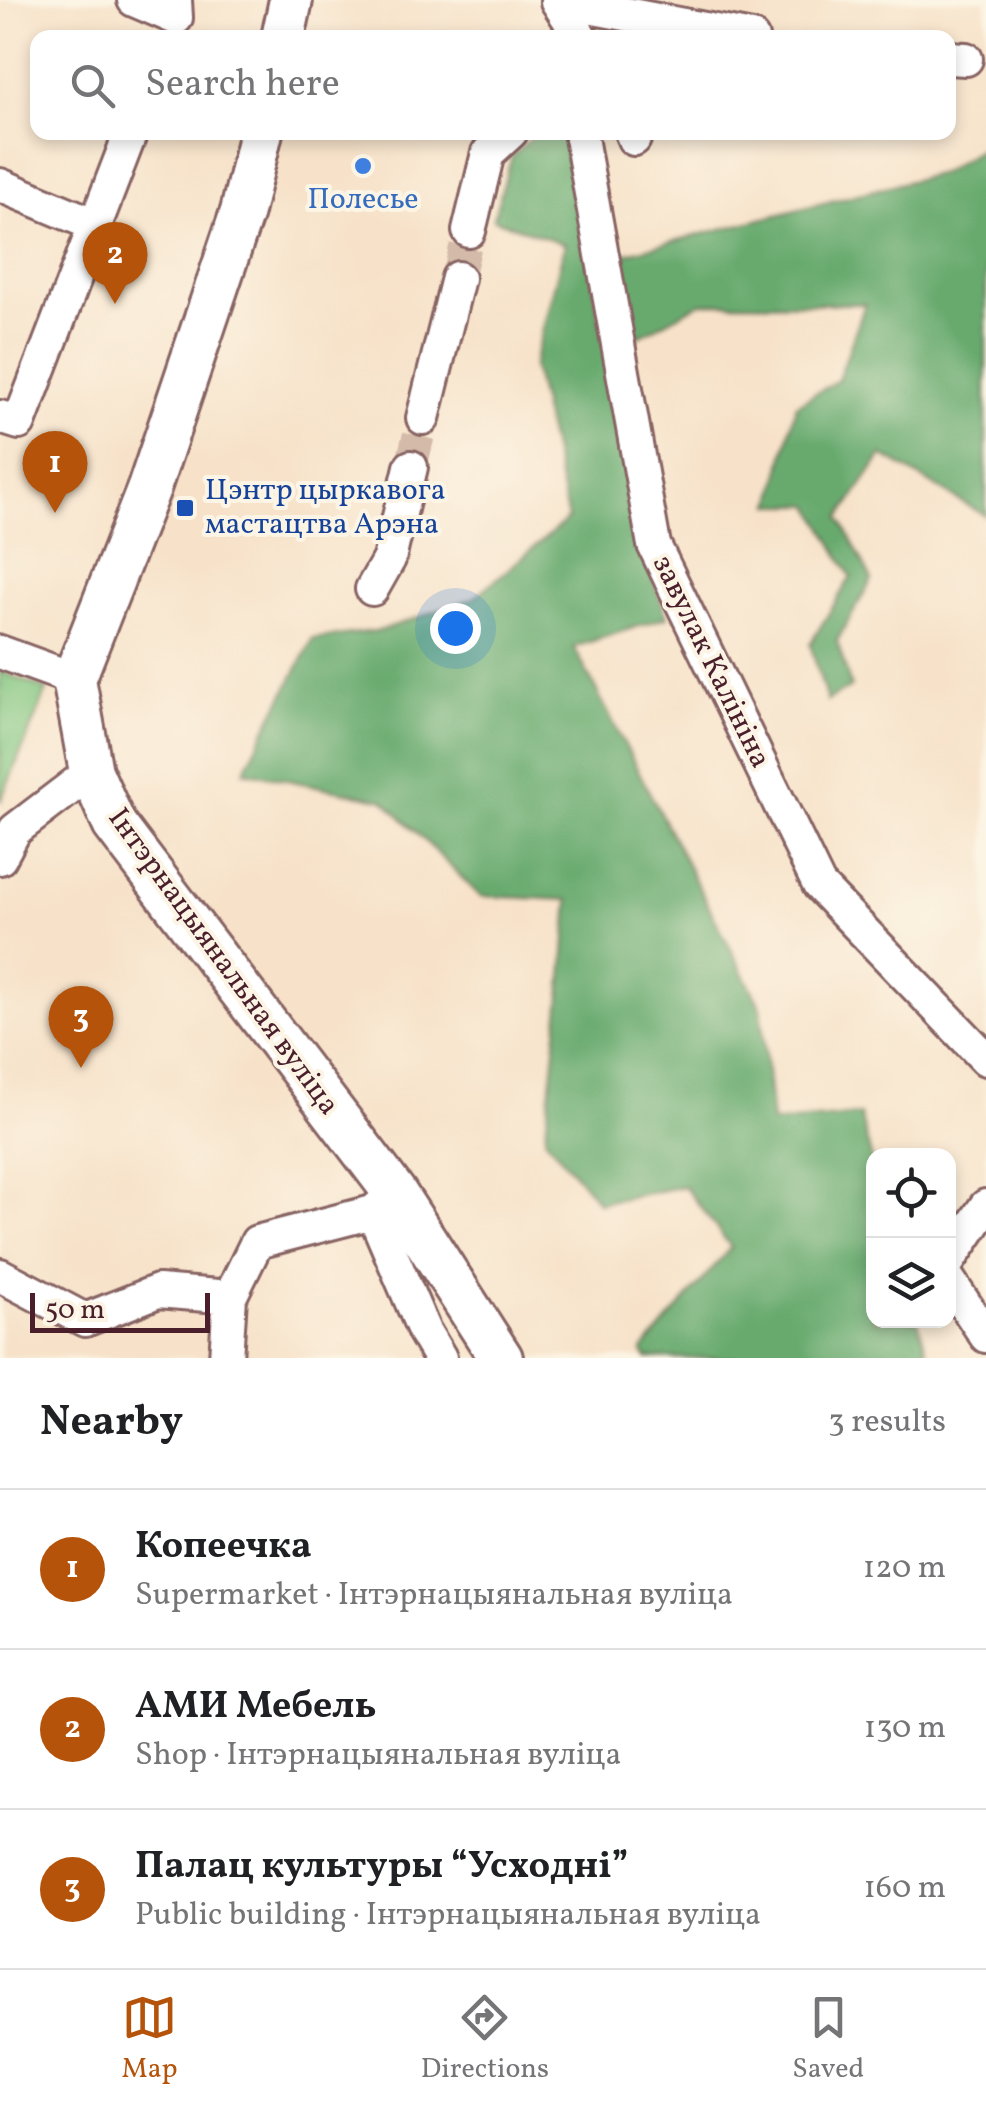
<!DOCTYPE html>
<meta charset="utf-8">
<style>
body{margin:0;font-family:Vollkorn,serif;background:#f6f6f6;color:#202124}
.controls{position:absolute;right:30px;bottom:30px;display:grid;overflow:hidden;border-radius:20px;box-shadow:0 5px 15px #0003}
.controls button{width:90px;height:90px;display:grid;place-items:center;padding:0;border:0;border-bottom:2px solid #e0e0e0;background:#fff;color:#202124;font:50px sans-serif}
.scale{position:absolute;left:30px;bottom:25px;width:180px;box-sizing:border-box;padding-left:10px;border:5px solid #4a1f2b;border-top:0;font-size:28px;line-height:35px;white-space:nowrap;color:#4a1f2b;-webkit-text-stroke:8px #fcf5e5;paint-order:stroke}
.you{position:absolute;left:455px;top:628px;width:35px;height:35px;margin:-25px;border:8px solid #fff;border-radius:50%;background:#1a73e8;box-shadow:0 0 0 15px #1a73e833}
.badge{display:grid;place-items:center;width:65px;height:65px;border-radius:50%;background:#b45309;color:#fff;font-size:32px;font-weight:700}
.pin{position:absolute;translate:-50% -82px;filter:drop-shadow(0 2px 5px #0008)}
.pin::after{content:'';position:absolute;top:52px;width:35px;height:30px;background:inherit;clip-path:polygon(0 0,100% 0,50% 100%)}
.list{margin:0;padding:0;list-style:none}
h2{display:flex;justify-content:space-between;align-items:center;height:130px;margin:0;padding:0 40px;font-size:42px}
h2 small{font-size:32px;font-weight:400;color:#757577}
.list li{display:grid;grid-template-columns:65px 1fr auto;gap:30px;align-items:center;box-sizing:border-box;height:160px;padding:0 40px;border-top:2px solid #e0e0e0}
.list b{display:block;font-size:38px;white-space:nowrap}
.list p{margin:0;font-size:32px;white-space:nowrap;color:#757577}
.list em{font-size:32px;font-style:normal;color:#757577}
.icon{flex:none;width:55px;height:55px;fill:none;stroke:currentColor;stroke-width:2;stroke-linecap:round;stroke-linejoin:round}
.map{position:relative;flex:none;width:986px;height:1358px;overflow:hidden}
.search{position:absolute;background:#fff;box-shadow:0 5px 15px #0003;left:30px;right:30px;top:30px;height:110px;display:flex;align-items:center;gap:25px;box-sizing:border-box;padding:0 35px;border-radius:20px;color:#757577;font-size:38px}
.sheet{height:610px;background:#fff}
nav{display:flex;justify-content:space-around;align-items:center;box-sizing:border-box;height:140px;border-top:2px solid #e0e0e0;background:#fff;font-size:28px;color:#757577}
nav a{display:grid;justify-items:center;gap:5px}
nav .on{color:#b45309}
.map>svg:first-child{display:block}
.green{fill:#81c57f;stroke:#667255;stroke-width:2.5}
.forest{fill:#68aa6e;stroke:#59644c;stroke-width:2.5}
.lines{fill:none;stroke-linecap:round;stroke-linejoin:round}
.minor-tunnel{stroke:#d4bba9;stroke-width:32;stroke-dasharray:32 16;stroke-linecap:butt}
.minor-casing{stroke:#876362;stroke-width:38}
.major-casing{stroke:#876362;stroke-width:48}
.minor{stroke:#fff;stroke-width:32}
.major{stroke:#fff;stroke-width:42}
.shop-dot{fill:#3f7fe0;stroke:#fcf5e5;stroke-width:4}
.transit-dot{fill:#1a4fb4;stroke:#fcf5e5;stroke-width:4}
.labels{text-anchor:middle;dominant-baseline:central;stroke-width:8;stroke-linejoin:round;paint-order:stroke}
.shop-label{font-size:30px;fill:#366cbe;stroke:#fcf5e5}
.transit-label{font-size:30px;fill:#164399;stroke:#fcf5e5;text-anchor:start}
.street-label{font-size:30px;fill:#4a1f2b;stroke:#fcf5e5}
</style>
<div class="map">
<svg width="986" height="1358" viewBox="0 0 986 1358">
<rect width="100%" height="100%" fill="#fcf5e5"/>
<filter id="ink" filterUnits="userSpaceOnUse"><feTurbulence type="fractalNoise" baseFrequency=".01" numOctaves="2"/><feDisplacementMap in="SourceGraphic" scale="20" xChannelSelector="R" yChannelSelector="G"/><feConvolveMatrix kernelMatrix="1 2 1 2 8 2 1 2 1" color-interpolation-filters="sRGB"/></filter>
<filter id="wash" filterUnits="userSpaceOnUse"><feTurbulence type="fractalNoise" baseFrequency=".0048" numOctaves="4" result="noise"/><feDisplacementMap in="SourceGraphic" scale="40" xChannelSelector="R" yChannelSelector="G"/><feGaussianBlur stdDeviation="2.25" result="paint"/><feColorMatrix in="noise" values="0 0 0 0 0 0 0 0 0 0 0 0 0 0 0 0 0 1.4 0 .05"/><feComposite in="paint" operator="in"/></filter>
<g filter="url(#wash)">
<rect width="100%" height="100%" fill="#f7e2c9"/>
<path class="green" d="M0,671L47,690L0,802Z"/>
<path class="forest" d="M537,133H566L640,543L667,617L574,647L761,1007L772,1123L860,1115L873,1164L874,1320L918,1321L929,1358H647L642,1351L731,1247L684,1186L599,1203L545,1138L563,978L569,900L480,896L384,800L244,771L313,639L382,630L474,598L568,519L533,367L565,244L493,219L512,156Z
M986,146V516L882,455L840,518L872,580L837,641L851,687L827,701L810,644L851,577L811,505H772L796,405L838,380L865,304L701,303L634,339L624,254L941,173Z"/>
</g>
<g filter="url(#ink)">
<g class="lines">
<path class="minor-tunnel" d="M458,278L469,231
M411,467L423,418"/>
<g class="minor-casing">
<path id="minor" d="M134,0L176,18L175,0
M557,1L752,38
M557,1L581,38
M948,58L966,59
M580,132L654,545L819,885L986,1059
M631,132L634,139
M0,185L95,225
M469,231L488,153L511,132
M0,417L19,423L131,132
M423,418L458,278
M372,589L389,559L411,467
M0,652L74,679
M0,858L15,830L91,772
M373,1212L424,1331L440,1358
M948,1262L986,1206
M0,1275L85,1320L158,1291L230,1297
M948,1279L986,1336
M226,1358L230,1297L257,1242L373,1212L395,1193"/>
</g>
<g class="major-casing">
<path id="major" d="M283,38L291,0
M261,132L242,212L149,488L74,679L91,772L114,824L395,1193L501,1358"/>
</g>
<use href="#minor" class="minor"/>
<use href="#major" class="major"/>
</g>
</g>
<circle class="shop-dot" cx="363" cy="166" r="10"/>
<rect class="transit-dot" x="175" y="498" width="20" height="20" rx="5"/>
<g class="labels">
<g class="shop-label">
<text x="363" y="200">Полесье</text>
</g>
<g class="transit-label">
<text x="205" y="491">Цэнтр цыркавога<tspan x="205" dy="34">мастацтва Арэна</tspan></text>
</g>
<g class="street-label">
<text transform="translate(711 662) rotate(64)">завулак Калініна</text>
<text transform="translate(223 962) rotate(54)">Інтэрнацыянальная вуліца</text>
</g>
</g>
</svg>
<div class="controls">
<button><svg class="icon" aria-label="locate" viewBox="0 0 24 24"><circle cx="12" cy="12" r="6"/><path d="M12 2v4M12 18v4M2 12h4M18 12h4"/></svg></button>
<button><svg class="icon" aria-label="layers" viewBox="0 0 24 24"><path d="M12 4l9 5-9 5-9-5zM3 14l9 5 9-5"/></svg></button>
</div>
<div class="scale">50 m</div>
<div class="you"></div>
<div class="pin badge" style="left:55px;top:513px">1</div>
<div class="pin badge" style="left:115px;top:304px">2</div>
<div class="pin badge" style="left:81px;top:1068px">3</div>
<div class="search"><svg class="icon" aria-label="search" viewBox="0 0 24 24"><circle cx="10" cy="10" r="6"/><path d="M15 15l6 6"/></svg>Search here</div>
</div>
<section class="sheet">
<h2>Nearby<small>3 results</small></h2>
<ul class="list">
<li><span class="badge">1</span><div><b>Копеечка</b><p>Supermarket · Інтэрнацыянальная вуліца</p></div><em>120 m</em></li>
<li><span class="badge">2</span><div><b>АМИ Мебель</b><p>Shop · Інтэрнацыянальная вуліца</p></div><em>130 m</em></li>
<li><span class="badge">3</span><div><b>Палац культуры “Усходні”</b><p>Public building · Інтэрнацыянальная вуліца</p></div><em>160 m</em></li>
</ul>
</section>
<nav>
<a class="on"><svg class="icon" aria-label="map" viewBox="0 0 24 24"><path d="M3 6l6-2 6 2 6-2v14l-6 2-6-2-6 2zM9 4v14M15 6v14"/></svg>Map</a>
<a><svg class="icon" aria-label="directions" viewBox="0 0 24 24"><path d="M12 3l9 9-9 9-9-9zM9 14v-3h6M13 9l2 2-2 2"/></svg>Directions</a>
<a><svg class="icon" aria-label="saved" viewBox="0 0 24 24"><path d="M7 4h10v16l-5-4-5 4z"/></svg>Saved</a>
</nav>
